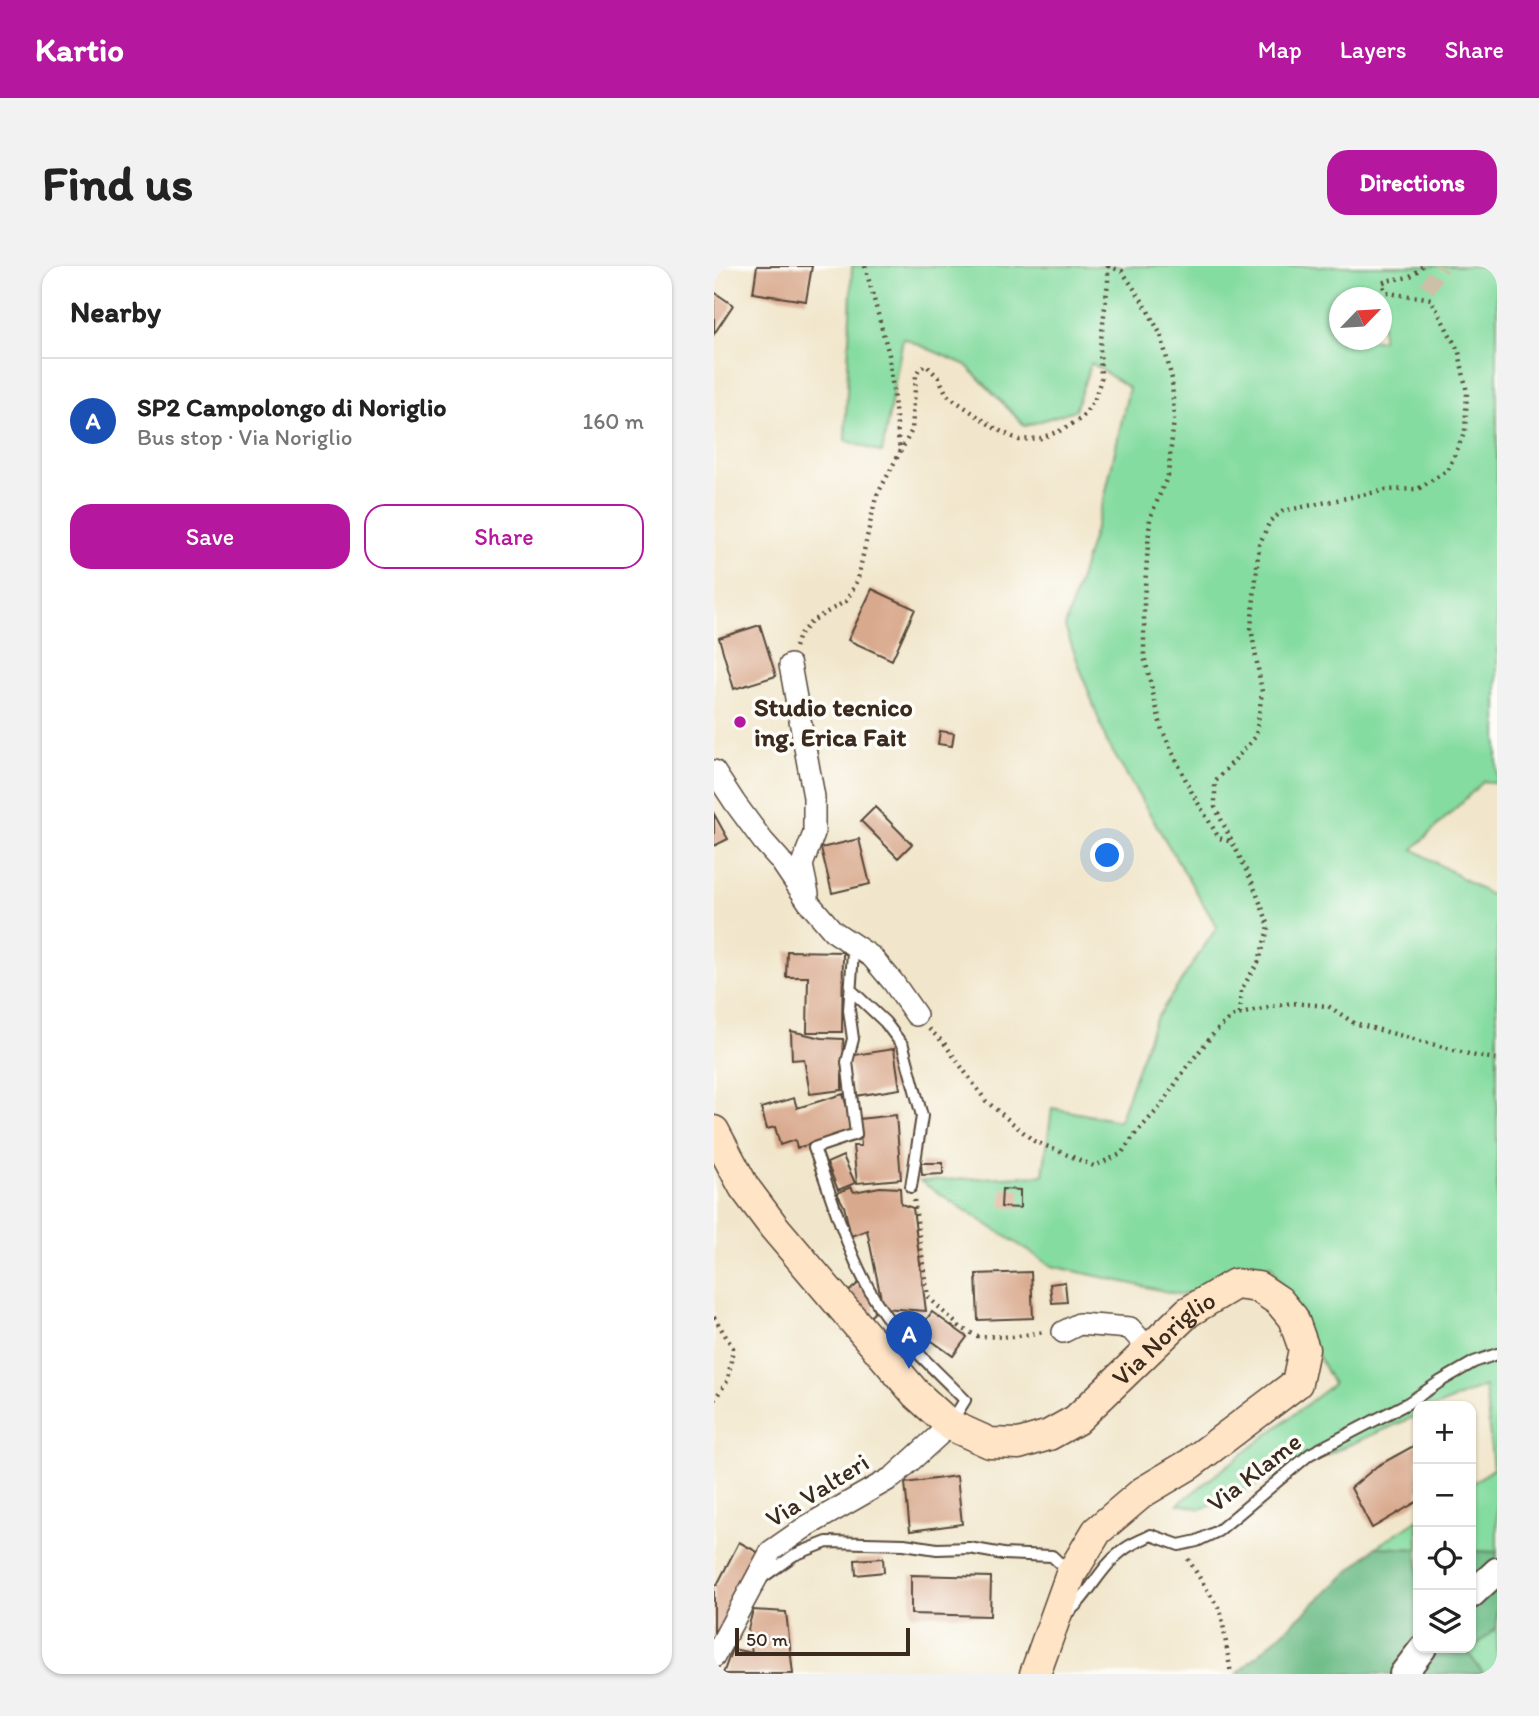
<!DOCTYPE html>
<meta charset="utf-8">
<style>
body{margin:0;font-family:Itim,sans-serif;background:#f2f2f2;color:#222}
.controls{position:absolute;right:21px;bottom:21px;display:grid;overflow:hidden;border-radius:14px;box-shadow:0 2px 5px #0004}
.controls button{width:63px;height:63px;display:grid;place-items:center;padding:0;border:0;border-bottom:2px solid #e0e0e0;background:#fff;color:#222;font:35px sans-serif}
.compass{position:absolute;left:615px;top:21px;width:63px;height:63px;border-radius:50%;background:#fff;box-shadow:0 2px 5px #0004;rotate:65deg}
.scale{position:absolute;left:21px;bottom:18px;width:175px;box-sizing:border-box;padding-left:7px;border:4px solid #3b2a1e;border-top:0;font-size:19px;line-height:24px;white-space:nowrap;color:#3b2a1e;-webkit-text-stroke:5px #fdfcf7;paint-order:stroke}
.you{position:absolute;left:394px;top:590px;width:24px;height:24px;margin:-18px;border:5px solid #fff;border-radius:50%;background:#1a73e8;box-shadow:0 0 0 10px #1a73e833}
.badge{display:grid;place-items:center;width:46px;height:46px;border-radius:50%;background:#b5179e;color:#fff;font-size:23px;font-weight:700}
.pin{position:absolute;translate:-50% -58px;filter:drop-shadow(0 2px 4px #0008)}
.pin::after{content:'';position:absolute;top:37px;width:24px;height:21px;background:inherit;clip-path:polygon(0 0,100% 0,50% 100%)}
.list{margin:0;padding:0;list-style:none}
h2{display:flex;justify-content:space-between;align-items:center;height:91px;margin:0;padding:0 28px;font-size:30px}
h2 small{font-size:23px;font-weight:400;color:#767676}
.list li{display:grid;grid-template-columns:46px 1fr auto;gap:21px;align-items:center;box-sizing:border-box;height:126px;padding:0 28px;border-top:2px solid #e0e0e0}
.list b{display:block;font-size:26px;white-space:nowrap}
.list p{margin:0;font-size:23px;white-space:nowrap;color:#767676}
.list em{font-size:23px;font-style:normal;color:#767676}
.actions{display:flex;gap:14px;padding:21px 28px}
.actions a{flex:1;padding:16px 0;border:2px solid #b5179e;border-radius:21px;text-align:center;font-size:24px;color:#b5179e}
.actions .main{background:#b5179e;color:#fff}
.icon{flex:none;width:38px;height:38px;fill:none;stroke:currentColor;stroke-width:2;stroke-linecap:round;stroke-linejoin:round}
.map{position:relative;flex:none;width:783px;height:1408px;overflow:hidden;border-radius:21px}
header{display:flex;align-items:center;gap:42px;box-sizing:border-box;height:98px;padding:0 35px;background:#b5179e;color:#fff}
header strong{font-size:33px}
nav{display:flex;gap:38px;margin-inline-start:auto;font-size:24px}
.intro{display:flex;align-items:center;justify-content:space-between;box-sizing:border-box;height:168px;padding:0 42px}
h1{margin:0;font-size:49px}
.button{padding:18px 32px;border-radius:21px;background:#b5179e;color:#fff;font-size:24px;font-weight:700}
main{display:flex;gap:42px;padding:0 42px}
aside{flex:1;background:#fff;border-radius:21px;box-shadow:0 2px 5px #0004}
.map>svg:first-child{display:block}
.green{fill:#85dca0;stroke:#60835f;stroke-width:2;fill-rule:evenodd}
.forest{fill:#6cbc86;stroke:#547352;stroke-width:2}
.building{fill:#d9a98d}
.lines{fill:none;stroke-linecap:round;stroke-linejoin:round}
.pedestrian-tunnel{stroke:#cdc0a8;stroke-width:16;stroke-dasharray:16 8;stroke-linecap:butt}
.service-casing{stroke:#564638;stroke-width:14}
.minor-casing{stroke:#564638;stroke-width:24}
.tertiary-casing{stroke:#564638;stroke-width:30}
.secondary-casing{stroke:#564638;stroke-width:33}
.path{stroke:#564638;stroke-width:4.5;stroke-dasharray:2 5;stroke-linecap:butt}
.service{stroke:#fff;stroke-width:10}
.minor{stroke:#fff;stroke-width:21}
.tertiary{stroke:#fff;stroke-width:26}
.secondary{stroke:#ffe4c6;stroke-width:30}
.poi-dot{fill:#b5179e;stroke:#fdfcf7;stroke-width:2.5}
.labels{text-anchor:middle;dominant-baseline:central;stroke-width:7;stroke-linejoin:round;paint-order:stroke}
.poi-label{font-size:26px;font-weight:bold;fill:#3b2a1e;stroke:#fdfcf7;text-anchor:start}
.street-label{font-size:26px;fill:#3b2a1e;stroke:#fdfcf7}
</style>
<header>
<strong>Kartio</strong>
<nav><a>Map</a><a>Layers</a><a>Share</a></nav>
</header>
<div class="intro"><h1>Find us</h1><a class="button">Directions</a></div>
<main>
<aside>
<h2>Nearby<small></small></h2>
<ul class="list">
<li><span class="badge" style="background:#1a4fb4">A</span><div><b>SP2 Campolongo di Noriglio</b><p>Bus stop · Via Noriglio</p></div><em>160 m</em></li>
</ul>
<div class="actions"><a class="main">Save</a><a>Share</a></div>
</aside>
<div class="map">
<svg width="783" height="1408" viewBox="0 0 783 1408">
<rect width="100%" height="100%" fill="#fdfcf7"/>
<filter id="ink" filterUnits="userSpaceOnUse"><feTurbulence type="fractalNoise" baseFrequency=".0143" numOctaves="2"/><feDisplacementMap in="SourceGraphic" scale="14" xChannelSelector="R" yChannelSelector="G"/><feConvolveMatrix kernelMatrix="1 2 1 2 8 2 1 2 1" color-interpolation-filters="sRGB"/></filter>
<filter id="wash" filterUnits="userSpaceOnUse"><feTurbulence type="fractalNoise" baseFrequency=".00686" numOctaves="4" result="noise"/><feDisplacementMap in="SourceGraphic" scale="28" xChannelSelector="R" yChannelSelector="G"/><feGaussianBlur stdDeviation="1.57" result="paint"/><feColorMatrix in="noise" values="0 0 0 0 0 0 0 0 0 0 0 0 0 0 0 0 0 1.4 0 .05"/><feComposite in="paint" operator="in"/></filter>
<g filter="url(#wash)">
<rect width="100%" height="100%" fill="#f1e6cb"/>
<path class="green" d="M138,0H783V518L770,515L699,583L780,631L783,630V1286L757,1285V1218L779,1203L771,1120L724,1140H704V1149L487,1243L464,1238L619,1118L557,999L468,1029L338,1000L206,915L329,909L338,842L405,855L440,756L503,661L393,476L351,361L391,230L415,122L377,97L361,144L311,160L252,99L189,72L168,187L131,174ZM626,32H668V74H626Z
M704,1253V1283L662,1281Z
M783,1361V1408H770L754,1387Z"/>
<path class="forest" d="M662,1281L704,1283V1382H757V1285L783,1286V1361L754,1387L770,1408H523Z"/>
<g id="blocks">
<path class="building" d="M43,0H98L92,35L39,27Z
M0,26L19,39L0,68Z
M158,323L201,343L178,394L134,374Z
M46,359L62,410L20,423L5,372Z
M226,465L240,467L238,480L224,478Z
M161,541L198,578L184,592L147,555Z
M0,548L14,573L0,580Z
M145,573L156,618L118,627L107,582Z
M73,685L129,686L128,766H93L94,711H72Z
M77,765L108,772L129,773L131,808L128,809V824L96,828L90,793L78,794Z
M180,783L186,823L141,830L134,790Z
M129,828L140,865L83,882L81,874L66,879L61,861L53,863L47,842L80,832L83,842Z
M182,849L187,913L143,917L139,880H147L145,853Z
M129,890L141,917L124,924L113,897Z
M207,897H229V908L208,909Z
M137,921L140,926L166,921L186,922L187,938L199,942L212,1045L169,1042L153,964L137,970L130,940L123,927Z
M288,923L306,924V942L287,941Z
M317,1006L319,1052L264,1054L262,1008Z
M146,1016L158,1030L160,1047L149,1057L127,1032Z
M351,1016L353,1036L338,1037L336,1018Z
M218,1046L253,1071L239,1090L204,1065Z
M703,1178L704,1235L658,1262L637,1222L663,1200Z
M243,1210L248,1258L196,1265L191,1217Z
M25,1276L47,1288L0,1377V1318L3,1319Z
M169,1292L170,1306L142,1309L141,1294Z
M197,1309L277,1311L276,1350L197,1348Z
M39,1344L72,1346L79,1408H9L18,1383L38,1387L34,1363Z"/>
</g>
</g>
<g filter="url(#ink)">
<use href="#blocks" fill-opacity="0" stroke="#564638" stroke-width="2"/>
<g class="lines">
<path class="pedestrian-tunnel" d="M713,23L727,0"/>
<g class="service-casing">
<path id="service" d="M132,681L139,686L135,744L139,773L133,796L142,868L100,882C118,931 136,996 165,1040C188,1075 222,1104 251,1134L236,1158
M137,724L171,756L189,780L208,850L197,921
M49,1311L80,1289L113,1276L190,1278L223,1283L255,1282L289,1288L338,1290L355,1306
M349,1350C374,1333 384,1303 408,1285C416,1278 428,1274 437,1269L465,1279L483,1275L504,1265L596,1188L694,1137L727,1115L760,1096L783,1088"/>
</g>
<g class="minor-casing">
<path id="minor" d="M76,399L100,531V567L88,599L94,628
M0,505L21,537L49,575L66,594L95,637L119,665L158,691L179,716L202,749
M349,1066L365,1058L416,1062L436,1085
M0,1391L57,1285L93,1260L179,1211L236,1159"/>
</g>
<g class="tertiary-casing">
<path id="tertiary" d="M757,1329L783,1305
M689,1408L709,1382"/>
</g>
<g class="secondary-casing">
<g id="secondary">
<path id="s1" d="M0,865L30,921L60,961L202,1128L236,1159L276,1177L305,1178L335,1169L362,1154L474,1046L521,1018L544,1021L565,1035L579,1052L590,1083L583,1117L476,1198L429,1226L383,1265L357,1308L321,1408"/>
</g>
</g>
<path class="path" d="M151,0L175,89L186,186
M394,0L408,5L429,36L447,69L458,113L460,153L454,209L436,252L430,333V390L448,464L478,527L505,572L518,576
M81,381L85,369L98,355L132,335L143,316L162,231L198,164L202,109L205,103L212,99L225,112L233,129L282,163L305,174L327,172L348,164L368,152L380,135L387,113L386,82L394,16V0
M526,748L527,724L545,695L555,660L538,616L501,541V516L542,470L548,426L537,362L545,279L556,255L569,245L672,224L704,223L734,204L751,165L753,127L745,86L717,33C701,29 686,31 671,25L668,17C684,9 693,18 708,0
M215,763L230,777L272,835L320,875L380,900L407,888L422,867L446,841L472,802L500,767L517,751L535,746L577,737L614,740L640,757L762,790L783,793
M200,934L214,1031L247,1062L263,1070L298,1071L330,1066
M0,1051L19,1082L14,1114L0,1134
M474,1293L507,1346L517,1408"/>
<use href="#service" class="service"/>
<use href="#minor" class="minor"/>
<use href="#tertiary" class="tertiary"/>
<use href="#secondary" class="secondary"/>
</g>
</g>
<circle class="poi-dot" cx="26" cy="456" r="7"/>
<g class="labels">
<g class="poi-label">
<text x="40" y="441">Studio tecnico<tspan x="40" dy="30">ing. Erica Fait</tspan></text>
</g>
<g class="street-label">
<text stroke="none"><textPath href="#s1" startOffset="634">Via Noriglio</textPath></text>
<text transform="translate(540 1206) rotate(-38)">Via Klame</text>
<text transform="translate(103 1224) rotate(-32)">Via Valteri</text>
</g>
</g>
</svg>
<div class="controls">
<button>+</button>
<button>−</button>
<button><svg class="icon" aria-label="locate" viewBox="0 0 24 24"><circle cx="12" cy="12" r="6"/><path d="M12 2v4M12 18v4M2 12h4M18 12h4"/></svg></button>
<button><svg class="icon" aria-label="layers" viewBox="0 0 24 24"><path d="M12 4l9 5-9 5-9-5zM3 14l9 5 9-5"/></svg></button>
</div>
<svg class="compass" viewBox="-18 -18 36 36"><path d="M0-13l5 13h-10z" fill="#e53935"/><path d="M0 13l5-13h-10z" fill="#767676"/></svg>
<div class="scale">50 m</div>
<div class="you"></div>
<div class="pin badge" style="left:195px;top:1103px;background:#1a4fb4">A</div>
</div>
</main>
